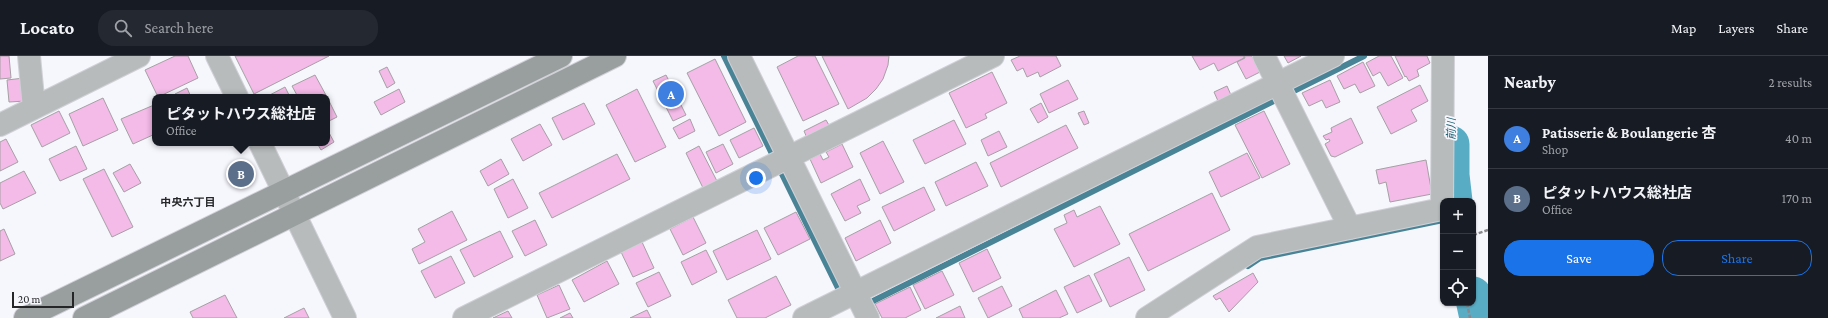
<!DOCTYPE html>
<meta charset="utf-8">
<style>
body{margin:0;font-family:"Crimson Pro","Noto Sans JP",serif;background:#242831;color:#f1f3f6}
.controls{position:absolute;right:12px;bottom:12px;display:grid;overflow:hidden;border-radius:8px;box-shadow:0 1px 3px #0004}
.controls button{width:36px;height:36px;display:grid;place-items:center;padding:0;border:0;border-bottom:1px solid #363941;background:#171b24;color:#f1f3f6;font:20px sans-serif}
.scale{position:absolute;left:12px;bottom:10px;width:62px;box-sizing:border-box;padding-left:4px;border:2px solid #252628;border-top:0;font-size:11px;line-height:14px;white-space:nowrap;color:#252628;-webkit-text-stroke:3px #f6f6fd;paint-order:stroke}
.you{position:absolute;left:756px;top:122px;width:14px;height:14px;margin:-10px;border:3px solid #fff;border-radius:50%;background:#1a73e8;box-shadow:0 0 0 6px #1a73e833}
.badge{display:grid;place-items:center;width:26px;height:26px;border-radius:50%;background:#1a73e8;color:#fff;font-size:13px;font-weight:700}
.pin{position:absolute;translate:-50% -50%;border:2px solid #fff;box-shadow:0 1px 4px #0006}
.popup{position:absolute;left:152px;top:38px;width:178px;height:52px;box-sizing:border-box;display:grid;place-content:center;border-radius:8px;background:#171b24;filter:drop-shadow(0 1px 3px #0005);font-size:13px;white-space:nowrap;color:#9ea1a6}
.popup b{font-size:15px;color:#f1f3f6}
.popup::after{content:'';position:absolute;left:50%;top:100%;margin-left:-8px;border:8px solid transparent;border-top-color:#171b24}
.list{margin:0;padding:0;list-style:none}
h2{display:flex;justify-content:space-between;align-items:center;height:52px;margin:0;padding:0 16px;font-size:17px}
h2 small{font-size:13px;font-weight:400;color:#9ea1a6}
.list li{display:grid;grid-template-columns:26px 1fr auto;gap:12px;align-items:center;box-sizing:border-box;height:60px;padding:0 16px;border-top:1px solid #363941}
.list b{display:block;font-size:15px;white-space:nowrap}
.list p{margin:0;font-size:13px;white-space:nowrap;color:#9ea1a6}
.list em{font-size:13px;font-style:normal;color:#9ea1a6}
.actions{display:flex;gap:8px;padding:12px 16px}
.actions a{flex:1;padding:9px 0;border:1px solid #1a73e8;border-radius:16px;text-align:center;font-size:14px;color:#1a73e8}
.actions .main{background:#1a73e8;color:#fff}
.icon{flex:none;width:22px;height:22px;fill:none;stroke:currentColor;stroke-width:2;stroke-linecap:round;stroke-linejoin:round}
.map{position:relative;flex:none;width:1488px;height:262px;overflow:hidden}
header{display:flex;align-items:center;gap:24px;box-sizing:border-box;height:56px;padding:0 20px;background:#171b24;border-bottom:1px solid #363941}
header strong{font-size:19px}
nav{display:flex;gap:22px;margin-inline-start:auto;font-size:14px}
.search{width:280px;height:36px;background:#242831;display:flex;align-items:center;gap:10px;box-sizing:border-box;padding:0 14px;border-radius:16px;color:#9ea1a6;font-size:15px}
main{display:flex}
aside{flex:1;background:#171b24}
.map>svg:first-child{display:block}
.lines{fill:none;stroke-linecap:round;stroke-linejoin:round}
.stream{stroke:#498496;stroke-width:6}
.river{stroke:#58adc5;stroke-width:37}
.building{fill:#f4bae8;stroke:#a5a0a4}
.street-casing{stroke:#d0d1d7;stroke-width:24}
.secondary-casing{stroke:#d0d1d7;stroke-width:24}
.path{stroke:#88888d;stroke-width:2.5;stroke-dasharray:4 2;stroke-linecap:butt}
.street{stroke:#b8bbbc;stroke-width:22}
.secondary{stroke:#999e9f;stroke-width:22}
.labels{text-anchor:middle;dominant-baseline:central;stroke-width:3.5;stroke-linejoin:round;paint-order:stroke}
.water-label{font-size:11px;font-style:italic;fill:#185d6e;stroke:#f6f6fd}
.neighbourhood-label{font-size:11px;font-weight:bold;fill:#252628;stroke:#f6f6fd}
</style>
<header>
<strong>Locato</strong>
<div class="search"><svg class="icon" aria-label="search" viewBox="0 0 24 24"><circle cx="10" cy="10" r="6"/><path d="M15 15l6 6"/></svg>Search here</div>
<nav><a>Map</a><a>Layers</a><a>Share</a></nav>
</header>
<main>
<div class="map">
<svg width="1488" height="262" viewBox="0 0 1488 262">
<rect width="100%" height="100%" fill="#f6f6fd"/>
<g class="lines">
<path class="stream" d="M724,0L838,232
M1248,210L1260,202L1443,164
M873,245L1364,0"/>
<path class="river" d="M1451,88V119L1454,145
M1473,239L1478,262"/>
</g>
<path class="building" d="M0,0H9L11,22L0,23Z
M175,0H188L198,22L158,41L145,14Z
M235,0H329L254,38Z
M798,0H815L839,48L803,65L777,11Z
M822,0H889L888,9L883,23L876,33L867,42L848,53Z
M1020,0H1056L1061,10L1040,21L1038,16L1027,21L1023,12L1017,15L1011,4Z
M1192,0H1244V2L1218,15L1214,7L1200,14Z
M1244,0H1252L1260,16L1246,23L1237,6L1245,2Z
M1284,0H1301L1288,7Z
M1379,0H1391L1403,22L1388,30L1380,16L1373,20L1366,7Z
M1395,0H1427L1430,7L1417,14L1419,20L1409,25L1406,20L1405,21Z
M715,3L746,66L719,80L687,17Z
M1363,6L1375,30L1360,37L1355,28L1344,33L1337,20Z
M387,11L395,27L387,32L379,15Z
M992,16L1007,47L985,58L987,62L966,72L949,37Z
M315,19L327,41H298L292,30Z
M666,19L686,59L673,65L653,25Z
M24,22L26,45L9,46L7,24Z
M1068,24L1078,43L1049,57L1040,38Z
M1330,24L1340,46L1326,52L1322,44L1309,50L1302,37Z
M1420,29L1428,45L1411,54L1417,65L1391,78L1377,51Z
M1227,30L1231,39L1218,45L1214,36Z
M285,31L290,41H266Z
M187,32L191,41H176L175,38Z
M399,33L405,46L381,59L374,46Z
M637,33L666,91L635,106L606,49Z
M327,41L337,61L327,66Z
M103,42L118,74L83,90L69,58Z
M584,47L595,68L563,84L552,62Z
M1041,47L1048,61L1038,67L1030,53Z
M154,49L155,78L133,88L121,63Z
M59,55L70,77L42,91L31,69Z
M1084,55L1089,67L1084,69L1078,57Z
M1264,55L1290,108L1262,122L1235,69Z
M1351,62L1363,87L1335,101L1331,100L1325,88L1330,85L1329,83L1326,84L1323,80L1332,76L1331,72Z
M690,63L695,75L679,83L673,72Z
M826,64L830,71L807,82L804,75Z
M954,64L966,88L925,108L913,84Z
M540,68L552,89L523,105L511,83Z
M1066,69L1078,92L1001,131L990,107Z
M754,72L763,90L739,102L730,84Z
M327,73L334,86L321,94L317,87H327Z
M999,75L1007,91L988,100L981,84Z
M6,83L18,106L0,115V86Z
M883,85L904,126L880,138L860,97Z
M723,88L733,108L716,117L706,96Z
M842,88L853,111L821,127L810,103L820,98L823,104L829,101L826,96Z
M76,90L87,113L60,125L49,103Z
M699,90L718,127L704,134L686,97Z
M1247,97L1260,122L1221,141L1209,116Z
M617,98L630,123L552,162L539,137Z
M501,103L509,118L488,130L480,115Z
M1426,104L1432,138L1390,146L1386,126L1379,128L1376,114Z
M976,106L988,130L946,150L935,126Z
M130,108L141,127L124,136L113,117Z
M104,113L133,171L112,181L83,123Z
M24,115L36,137L3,153L0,147V127Z
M513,123L528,152L508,162L494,133Z
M860,123L870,144L857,150L861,157L845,165L831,138Z
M924,131L935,154L894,175L882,151Z
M1212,137L1230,174L1148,215L1129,178Z
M1100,150L1120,188L1074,211L1054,173L1067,167L1064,159L1074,154L1077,161Z
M452,155L467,184L419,208L412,193L425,186L418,173Z
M796,156L810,183L778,199L764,172Z
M693,161L706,187L683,199L670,173Z
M535,164L547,189L525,200L512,175Z
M880,164L891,187L856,205L845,182Z
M4,173L15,198L0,205V175Z
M757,174L771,203L727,224L713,195Z
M500,175L513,201L474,221L460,194Z
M642,186L654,212L633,221L621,196Z
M987,193L1001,222L973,236L959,207Z
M706,194L717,216L692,229L681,206Z
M451,200L465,227L435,242L421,215Z
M1129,201L1145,234L1110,251L1094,218Z
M607,205L619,228L584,246L572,224Z
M942,215L954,239L925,253L913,229Z
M659,216L671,240L648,251L636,227Z
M1253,217L1258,226L1229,256L1220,242L1216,244L1213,240Z
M1089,219L1102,245L1077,257L1064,231Z
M776,220L791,249L765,262H737L728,244Z
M559,229L570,253L547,262L537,239Z
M1002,230L1012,250L988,262L978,242Z
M910,231L921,254L905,262H882L875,248Z
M1056,234L1068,258L1059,262H1023L1019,253Z
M225,239L237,262H193L190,256Z
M960,250L965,262H936Z
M304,252L309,262H284Z
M647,254L651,262H630Z
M508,255L512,262H493Z
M570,257L573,262H560Z"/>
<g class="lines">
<g class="street-casing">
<path id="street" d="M29,0L34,52
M217,0L237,41
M739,0L868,262
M1264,0L1350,172
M0,69L139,0
M260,87L345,262
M464,262L993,0
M804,262L1333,0
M1147,262L1257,191L1442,153L1443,0"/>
</g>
<g class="secondary-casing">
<path id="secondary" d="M25,262L561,0
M84,262L615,0"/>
</g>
<path class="path" d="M1473,179L1488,174
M1467,247L1470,262"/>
<use href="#street" class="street"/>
<use href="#secondary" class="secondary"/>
</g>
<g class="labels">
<g class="water-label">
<text transform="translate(1451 73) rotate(-89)">前川</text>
</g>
<g class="neighbourhood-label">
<text x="188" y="146">中央六丁目</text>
</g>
</g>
</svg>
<div class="controls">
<button>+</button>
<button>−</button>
<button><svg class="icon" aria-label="locate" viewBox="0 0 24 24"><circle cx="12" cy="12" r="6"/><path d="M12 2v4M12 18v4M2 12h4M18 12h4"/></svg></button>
</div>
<div class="scale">20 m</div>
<div class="you"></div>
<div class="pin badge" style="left:671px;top:38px;background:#3f7fe0">A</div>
<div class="pin badge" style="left:241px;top:118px;background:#5c6f8a">B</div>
<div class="popup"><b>ピタットハウス総社店</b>Office</div>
</div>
<aside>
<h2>Nearby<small>2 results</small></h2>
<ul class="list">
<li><span class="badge" style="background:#3f7fe0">A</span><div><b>Patisserie &amp; Boulangerie 杏</b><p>Shop</p></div><em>40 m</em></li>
<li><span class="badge" style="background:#5c6f8a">B</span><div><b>ピタットハウス総社店</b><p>Office</p></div><em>170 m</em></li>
</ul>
<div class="actions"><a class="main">Save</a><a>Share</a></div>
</aside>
</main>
